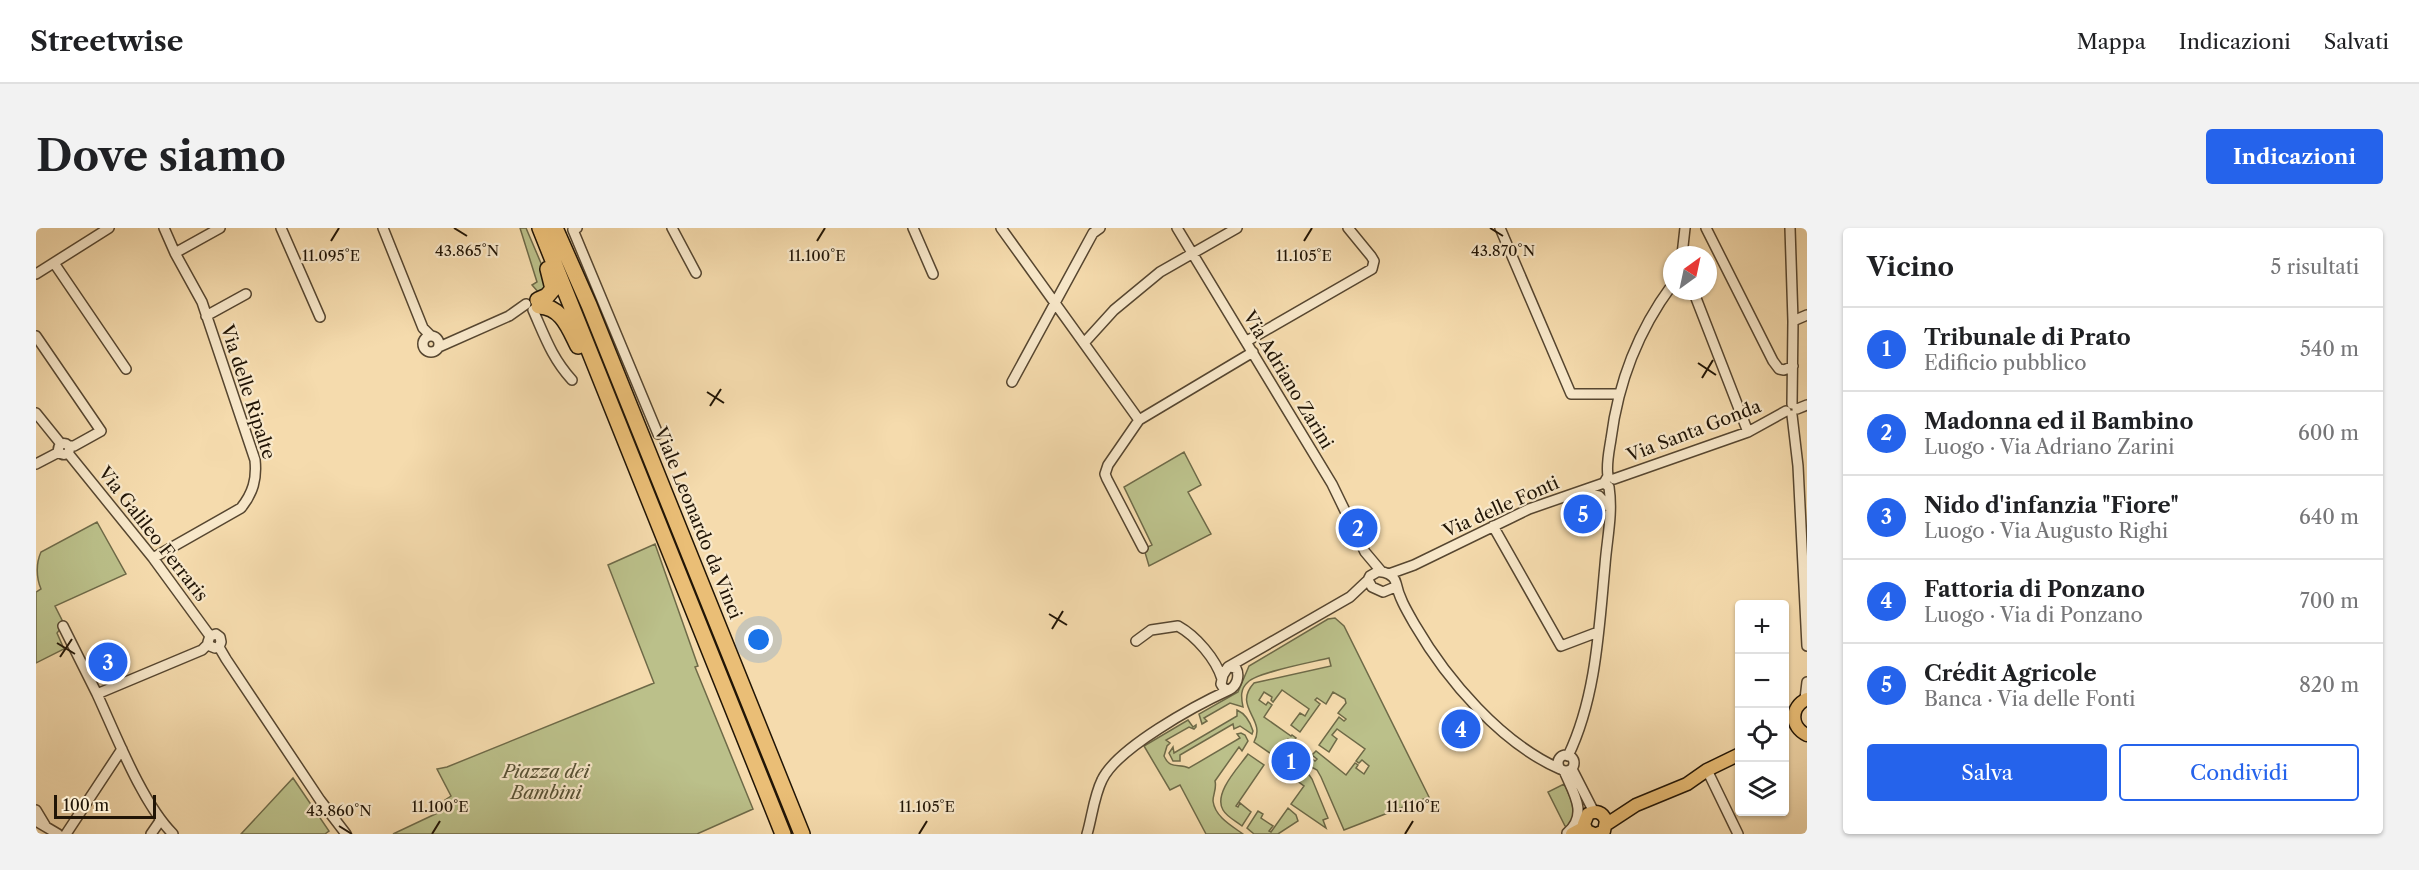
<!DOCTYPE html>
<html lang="it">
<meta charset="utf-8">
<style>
body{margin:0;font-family:"Libre Caslon Text",serif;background:#f2f2f2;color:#202124}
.controls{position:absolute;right:18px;bottom:18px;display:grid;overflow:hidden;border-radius:6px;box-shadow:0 2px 4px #0004}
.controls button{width:54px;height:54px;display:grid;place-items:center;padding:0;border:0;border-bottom:2px solid #e0e0e0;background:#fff;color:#202124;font:30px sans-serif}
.compass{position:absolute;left:1627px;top:18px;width:54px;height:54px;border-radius:50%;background:#fff;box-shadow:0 2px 4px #0004;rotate:33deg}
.scale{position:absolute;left:18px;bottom:15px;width:102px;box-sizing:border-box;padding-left:6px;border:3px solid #211506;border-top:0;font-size:16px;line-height:21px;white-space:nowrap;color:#211506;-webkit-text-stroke:4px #f8e8ca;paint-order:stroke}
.you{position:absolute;left:723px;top:412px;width:21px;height:21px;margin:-15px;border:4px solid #fff;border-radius:50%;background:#1a73e8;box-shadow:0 0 0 9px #1a73e833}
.badge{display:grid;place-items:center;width:39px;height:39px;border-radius:50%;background:#2563eb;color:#fff;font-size:20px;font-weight:700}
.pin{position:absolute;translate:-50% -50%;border:3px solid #fff;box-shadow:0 2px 6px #0006}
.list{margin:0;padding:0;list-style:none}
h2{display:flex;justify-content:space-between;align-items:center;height:78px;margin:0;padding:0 24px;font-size:26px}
h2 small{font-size:20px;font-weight:400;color:#757577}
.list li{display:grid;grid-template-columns:39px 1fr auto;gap:18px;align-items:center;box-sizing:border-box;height:84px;padding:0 24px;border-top:2px solid #e0e0e0}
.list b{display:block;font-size:22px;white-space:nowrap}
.list p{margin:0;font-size:20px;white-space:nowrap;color:#757577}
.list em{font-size:20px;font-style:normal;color:#757577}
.actions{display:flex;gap:12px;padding:18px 24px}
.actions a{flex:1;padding:14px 0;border:2px solid #2563eb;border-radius:6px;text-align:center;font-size:21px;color:#2563eb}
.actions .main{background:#2563eb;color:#fff}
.icon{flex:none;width:33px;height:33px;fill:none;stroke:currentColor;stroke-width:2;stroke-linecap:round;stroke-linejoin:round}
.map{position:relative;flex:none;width:1771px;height:606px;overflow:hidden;border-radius:6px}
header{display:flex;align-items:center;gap:36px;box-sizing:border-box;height:84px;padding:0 30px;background:#fff;border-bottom:2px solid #e0e0e0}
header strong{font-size:28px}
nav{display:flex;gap:33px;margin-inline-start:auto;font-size:21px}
.intro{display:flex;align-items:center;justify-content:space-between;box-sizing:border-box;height:144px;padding:0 36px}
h1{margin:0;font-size:42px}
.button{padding:15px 27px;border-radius:6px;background:#2563eb;color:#fff;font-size:21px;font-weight:700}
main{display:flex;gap:36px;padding:0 36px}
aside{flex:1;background:#fff;border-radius:6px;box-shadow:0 2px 4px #0004}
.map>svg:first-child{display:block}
.green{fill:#bbc08a;stroke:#6e6a48;stroke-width:1.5}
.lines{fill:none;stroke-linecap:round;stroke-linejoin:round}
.minor-casing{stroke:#564630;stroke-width:12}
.major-casing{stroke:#211506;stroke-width:15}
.highway-casing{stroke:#211506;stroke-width:18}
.minor{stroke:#f8e8ca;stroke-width:9}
.major{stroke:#eabe76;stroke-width:12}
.highway{stroke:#eabe76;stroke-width:15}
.ticks{fill:none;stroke:#211506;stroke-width:2}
.labels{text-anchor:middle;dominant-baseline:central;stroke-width:4.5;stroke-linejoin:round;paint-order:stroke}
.street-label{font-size:18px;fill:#211506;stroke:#f8e8ca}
.park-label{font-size:18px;font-style:italic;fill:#575134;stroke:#f8e8ca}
.ticks-label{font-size:15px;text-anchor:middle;fill:#211506;stroke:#f8e8ca;stroke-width:4.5;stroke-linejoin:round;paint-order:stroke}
</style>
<header>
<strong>Streetwise</strong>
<nav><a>Mappa</a><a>Indicazioni</a><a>Salvati</a></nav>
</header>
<div class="intro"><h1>Dove siamo</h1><a class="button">Indicazioni</a></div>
<main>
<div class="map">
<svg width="1771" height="606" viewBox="0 0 1771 606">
<rect width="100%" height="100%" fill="#f5dbad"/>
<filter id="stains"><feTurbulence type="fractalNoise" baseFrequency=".00333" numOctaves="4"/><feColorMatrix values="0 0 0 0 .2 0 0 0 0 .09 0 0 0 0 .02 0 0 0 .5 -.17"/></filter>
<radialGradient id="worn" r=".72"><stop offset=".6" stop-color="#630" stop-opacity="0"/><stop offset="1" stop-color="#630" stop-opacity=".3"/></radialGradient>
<path class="green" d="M484,0H490L513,54L514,57L503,65L496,57L501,54Z
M1148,224L1165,257L1152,264L1175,306L1113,338L1108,321L1116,317L1088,259Z
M61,294L90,346L19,378L28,396L21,405L28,421L0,435V364L5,361C0,349 0,335 5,324Z
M619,316L662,438L659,439L717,581L661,606H357L412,580L409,572L415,568L401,541L411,539L618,455L572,337Z
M1299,390L1308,398L1393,569L1308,602L1285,549L1281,542L1270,536L1274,530L1279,533L1281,531L1276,527L1280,523L1310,547L1319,535L1322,537L1320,540L1328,546L1333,538L1326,532L1323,535L1320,533L1329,521L1301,501L1296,507L1301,511L1293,524L1283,517L1303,489L1308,493L1310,491L1302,485L1310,475L1309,471L1297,464L1290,476L1281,470L1279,472L1284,476L1264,504L1255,497L1264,485L1269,488L1273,481L1246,462L1237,474L1235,472L1236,469L1228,464L1223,472L1230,477L1232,474L1236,477L1228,489L1255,508L1256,507L1260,510L1257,514L1252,511L1251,513L1255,516L1248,527L1245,525L1241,530L1218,514C1231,491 1196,479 1218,455L1295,438L1293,430C1277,434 1222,444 1212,454C1204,461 1205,469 1207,479L1194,475L1168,490L1171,493L1166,496L1163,486L1202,464L1213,438L1292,391Z
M1201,482C1210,486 1214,493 1217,503L1216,506L1204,498L1198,501L1197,496L1144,527V533H1137L1133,525L1137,519L1138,525L1201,488Z
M1152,492L1157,499L1160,497V499L1158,501L1153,499L1130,512L1134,515L1131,518L1128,528C1134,542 1143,535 1153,540L1204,510L1201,506L1205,505L1209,507L1212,513L1206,523L1203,519L1179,553C1181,560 1177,566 1177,573C1179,589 1196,598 1207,606H1170L1144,557L1134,562L1108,518Z
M1212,526L1228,537L1200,578L1202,579L1204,575L1215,584L1206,598C1200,593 1191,589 1187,582C1177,565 1203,539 1212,526Z
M1269,541L1276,551L1292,590L1287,592L1290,600L1255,576L1268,558L1260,552Z
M257,550L293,603L289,606H205Z
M1528,556C1536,572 1541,582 1533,600L1529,598L1512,564Z
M1252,580L1260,587L1262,593L1242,606H1218L1211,600L1222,583L1227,586L1225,590L1237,598L1233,603L1235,604Z"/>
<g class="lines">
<g class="minor-casing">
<path id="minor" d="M245,0L284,89
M347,0L387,100L395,108
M541,0L537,2L622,206
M636,0L660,45
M877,0L897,46
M965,0L1103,192
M1141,0L1296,256L1329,324L1345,343
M1464,0L1535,166H1583
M1670,0L1737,133L1743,141L1748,142L1757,138
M1754,0L1757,93L1756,176
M139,25L184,0
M1646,27L1649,0
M18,35L90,141
M0,46L73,0
M1655,63L1658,65L1712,204
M497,82C509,109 516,130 536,152
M170,88L210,66
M1757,93L1771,87
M387 116a8 8 0 1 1 16 0a8 8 0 1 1-16 0Z
M0,108L65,203L38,218H33
M1211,113L1336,41L1338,33L1335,28L1312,0
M1048,115L1078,82L1124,44L1201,0
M403,119L473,88L490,76
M976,154L1057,5L1064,0
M1761,181L1771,177
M0,185L25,216
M1756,187L1762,238L1771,418
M22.5 221a5.5 5.5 0 1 1 11 0a5.5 5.5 0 1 1-11 0Z
M32,225L117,330L174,408
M0,236L23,224
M1578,251L1712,204L1750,183
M1568,255L1572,248C1570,236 1573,224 1575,211C1582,156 1602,103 1636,57
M1543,264L1563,268L1574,280
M1457,298L1525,418L1562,404
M1107,320L1071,251L1069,246L1072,237L1103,192L1217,124
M117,330L205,280C217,265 221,251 219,232L166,74L139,25L128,0
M1341,344C1349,343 1358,347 1360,355L1359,359L1347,364L1336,359L1332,352L1334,348Z
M1353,346L1378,337L1493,281L1568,255
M1360,355C1363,370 1371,383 1379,397C1411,452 1465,515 1524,541
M27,398L61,466
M1100,413L1115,402L1142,398C1160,408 1180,431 1186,451
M183,419L179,420L174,418L172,414L174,408L180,406L184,409L185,414L183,419L190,431L284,572L310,606
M1194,439L1200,440C1204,448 1201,458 1193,462L1188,461L1185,456L1187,447L1192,439L1314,369L1332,352
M1769,471L1771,454
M1522 535a8 8 0 1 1 16 0a8 8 0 1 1-16 0Z
M1532,528C1560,470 1563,401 1569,337C1571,310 1577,286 1573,259L1568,255
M1536,541L1558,584
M1671,542L1702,606
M1528,543C1537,564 1553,587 1531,605
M0,582L9,597
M0,593L22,606
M30,606L86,521
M115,606L124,593
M137,606C106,575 80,507 61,466L166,422L172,416
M1051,606C1056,589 1058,568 1066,552C1081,520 1160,477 1193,462"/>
</g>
<g class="major-casing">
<path id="major" d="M1771,471C1754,479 1754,499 1771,507
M1571,596L1600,577L1651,556L1671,542L1704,526
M1536,606L1549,599
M1558,606L1551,603L1548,596L1552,586C1560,582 1567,584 1570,593L1568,603L1561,606"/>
</g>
<g class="highway-casing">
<path id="highway" d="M504,0L747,606
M519,0L553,77L766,606
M502,72L511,68L517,61L512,41
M503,78C526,79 533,100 542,118"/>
</g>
<use href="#minor" class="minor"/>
<use href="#major" class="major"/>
<use href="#highway" class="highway"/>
</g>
<path class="ticks" d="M418,0L431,8M1454,0L1467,8M295,13L303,0M781,13L789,0M1268,13L1276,0M1662,135L1680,147M1666,150L1677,132M671,164L688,175M674,178L685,161M1013,386L1031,397M1016,401L1027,383M21,415L39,426M24,429L36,411M303,598L316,606M396,606L404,593M883,606L891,593M1369,606L1377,593"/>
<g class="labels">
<g class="street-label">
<text transform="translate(1252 152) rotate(59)">Via Adriano Zarini</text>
<text transform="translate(212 164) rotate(72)">Via delle Ripalte</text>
<text transform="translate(1658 203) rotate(-21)">Via Santa Gonda</text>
<text transform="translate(1465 279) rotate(-24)">Via delle Fonti</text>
<text transform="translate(662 295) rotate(68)">Viale Leonardo da Vinci</text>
<text transform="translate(117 306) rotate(52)">Via Galileo Ferraris</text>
</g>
<g class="park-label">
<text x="510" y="544">Piazza dei<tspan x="510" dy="21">Bambini</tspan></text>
</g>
</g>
<g class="ticks-label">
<text x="431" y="28">43.865°N</text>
<text x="1467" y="28">43.870°N</text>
<text x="1268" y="33">11.105°E</text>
<text x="295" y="33">11.095°E</text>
<text x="781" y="33">11.100°E</text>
<text x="404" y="584">11.100°E</text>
<text x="891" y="584">11.105°E</text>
<text x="1377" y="584">11.110°E</text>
<text x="303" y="588">43.860°N</text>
</g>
<rect width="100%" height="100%" filter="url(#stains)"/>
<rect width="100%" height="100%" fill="url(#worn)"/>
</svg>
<div class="controls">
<button>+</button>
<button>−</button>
<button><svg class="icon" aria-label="locate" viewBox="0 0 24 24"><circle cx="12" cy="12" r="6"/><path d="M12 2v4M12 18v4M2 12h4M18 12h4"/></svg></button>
<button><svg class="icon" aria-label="layers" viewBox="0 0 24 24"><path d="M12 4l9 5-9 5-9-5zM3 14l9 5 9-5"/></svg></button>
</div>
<svg class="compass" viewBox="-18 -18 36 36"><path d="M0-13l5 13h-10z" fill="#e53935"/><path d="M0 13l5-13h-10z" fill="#757577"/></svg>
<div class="scale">100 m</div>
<div class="you"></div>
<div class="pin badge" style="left:1255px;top:533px">1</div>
<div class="pin badge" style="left:1322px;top:300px">2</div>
<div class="pin badge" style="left:72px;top:434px">3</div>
<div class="pin badge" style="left:1425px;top:501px">4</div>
<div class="pin badge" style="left:1547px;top:286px">5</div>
</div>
<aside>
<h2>Vicino<small>5 risultati</small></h2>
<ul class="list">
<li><span class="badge">1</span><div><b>Tribunale di Prato</b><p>Edificio pubblico</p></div><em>540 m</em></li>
<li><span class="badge">2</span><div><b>Madonna ed il Bambino</b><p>Luogo · Via Adriano Zarini</p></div><em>600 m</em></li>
<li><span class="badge">3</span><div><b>Nido d'infanzia &quot;Fiore&quot;</b><p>Luogo · Via Augusto Righi</p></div><em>640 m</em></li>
<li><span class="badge">4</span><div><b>Fattoria di Ponzano</b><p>Luogo · Via di Ponzano</p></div><em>700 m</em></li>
<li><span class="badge">5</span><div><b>Crédit Agricole</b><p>Banca · Via delle Fonti</p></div><em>820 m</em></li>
</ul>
<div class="actions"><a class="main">Salva</a><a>Condividi</a></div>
</aside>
</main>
